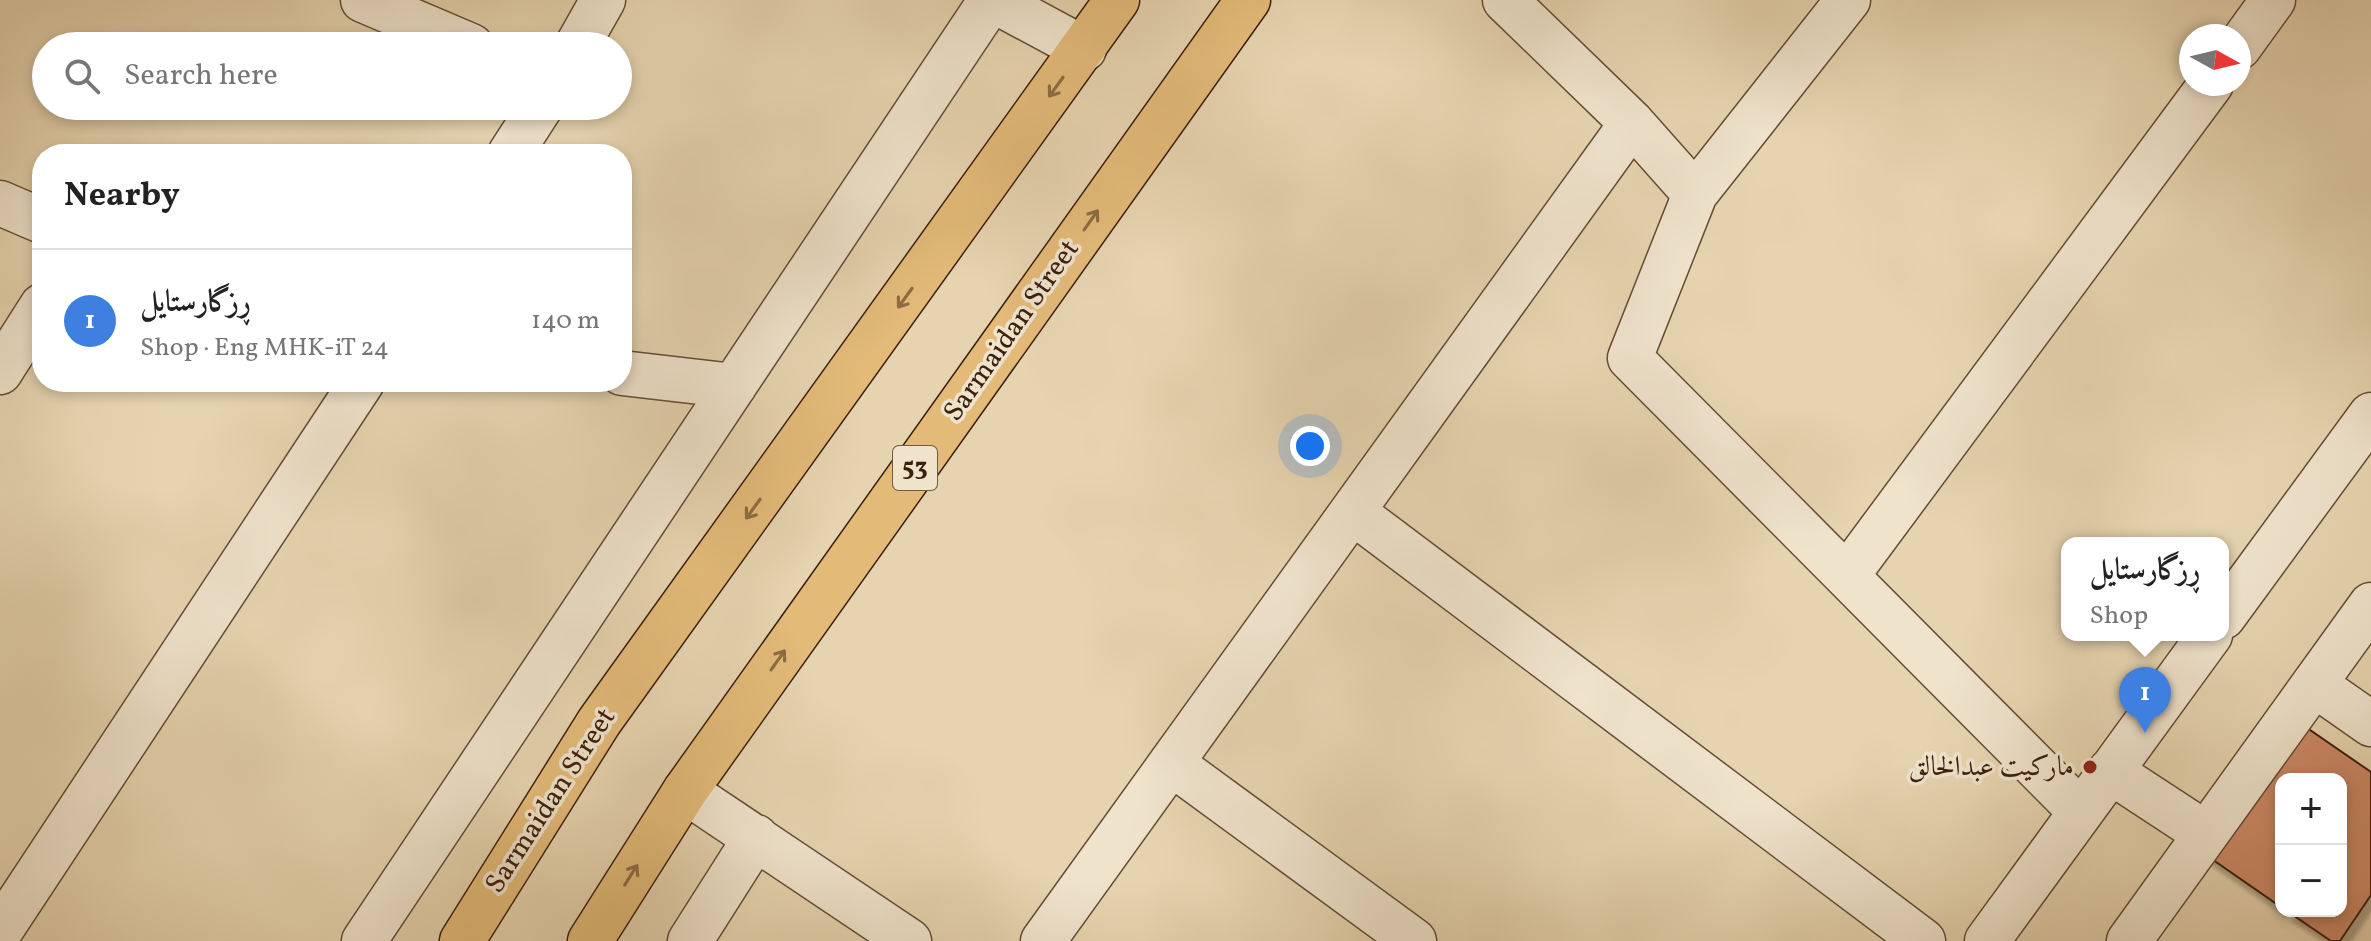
<!DOCTYPE html>
<meta charset="utf-8">
<style>
body{margin:0;font-family:Vollkorn,Amiri,serif;background:#f2f2f2;color:#222}
.controls{position:absolute;right:24px;bottom:24px;display:grid;overflow:hidden;border-radius:16px;box-shadow:0 4px 12px #0003}
.controls button{width:72px;height:72px;display:grid;place-items:center;padding:0;border:0;border-bottom:2px solid #e0e0e0;background:#fff;color:#222;font:40px sans-serif}
.compass{position:absolute;left:2179px;top:24px;width:72px;height:72px;border-radius:50%;background:#fff;box-shadow:0 4px 12px #0003;rotate:98deg}
.you{position:absolute;left:1310px;top:446px;width:28px;height:28px;margin:-20px;border:6px solid #fff;border-radius:50%;background:#1a73e8;box-shadow:0 0 0 12px #1a73e833}
.badge{display:grid;place-items:center;width:52px;height:52px;border-radius:50%;background:#8f2418;color:#fff;font-size:26px;font-weight:700}
.pin{position:absolute;translate:-50% -66px;filter:drop-shadow(0 2px 4px #0008)}
.pin::after{content:'';position:absolute;top:42px;width:28px;height:24px;background:inherit;clip-path:polygon(0 0,100% 0,50% 100%)}
.popup{position:absolute;left:2061px;top:537px;width:168px;height:104px;box-sizing:border-box;display:grid;place-content:center;border-radius:16px;background:#fff;filter:drop-shadow(0 2px 6px #0005);font-size:26px;white-space:nowrap;color:#767676}
.popup b{font-size:30px;color:#222}
.popup::after{content:'';position:absolute;left:50%;top:100%;margin-left:-16px;border:16px solid transparent;border-top-color:#fff}
.list{margin:0;padding:0;list-style:none}
h2{display:flex;justify-content:space-between;align-items:center;height:104px;margin:0;padding:0 32px;font-size:34px}
h2 small{font-size:26px;font-weight:400;color:#767676}
.list li{display:grid;grid-template-columns:52px 1fr auto;gap:24px;align-items:center;box-sizing:border-box;height:144px;padding:0 32px;border-top:2px solid #e0e0e0}
.list b{display:block;font-size:30px;white-space:nowrap}
.list p{margin:0;font-size:26px;white-space:nowrap;color:#767676}
.list em{font-size:26px;font-style:normal;color:#767676}
.icon{flex:none;width:44px;height:44px;fill:none;stroke:currentColor;stroke-width:2;stroke-linecap:round;stroke-linejoin:round}
.map{position:relative;flex:none;width:2371px;height:941px;overflow:hidden}
.search{position:absolute;background:#fff;box-shadow:0 4px 12px #0003;left:32px;top:32px;width:600px;height:88px;display:flex;align-items:center;gap:20px;box-sizing:border-box;padding:0 28px;border-radius:44px;color:#767676;font-size:30px}
.panel{position:absolute;background:#fff;box-shadow:0 4px 12px #0003;left:32px;top:144px;width:600px;height:248px;border-radius:32px}
.map>svg:first-child{display:block}
.building{fill:#cb8966;stroke:#3a1f0e;stroke-width:2;filter:url(#shadow)}
.lines{fill:none;stroke-linecap:round;stroke-linejoin:round}
.street-casing{stroke:#654c36;stroke-width:47}
.primary-casing{stroke:#3a1f0e;stroke-width:47}
.street{stroke:#efe3cc;stroke-width:44}
.primary{stroke:#e3ba78;stroke-width:44}
.oneway{stroke:#8e6c43}
.poi-dot{fill:#8f2418;stroke:#efe3cc;stroke-width:3}
.labels{text-anchor:middle;dominant-baseline:central;stroke-width:7;stroke-linejoin:round;paint-order:stroke}
.shield{fill:#efe3cc;stroke:#705a47;stroke-width:2}
.shield-label{font-size:26px;font-weight:bold;fill:#3a1f0e}
.street-label{font-size:28px;fill:#3a1f0e;stroke:#efe3cc}
.poi-label{font-size:28px;fill:#3a1f0e;stroke:#efe3cc;text-anchor:end}
</style>
<div class="map">
<svg width="2371" height="941" viewBox="0 0 2371 941">
<defs>
<filter id="shadow"><feDropShadow dx="5" dy="9" stdDeviation="2" flood-color="#0004"/></filter>
</defs>
<rect width="100%" height="100%" fill="#e6d4b0"/>
<filter id="stains"><feTurbulence type="fractalNoise" baseFrequency=".0025" numOctaves="4"/><feColorMatrix values="0 0 0 0 .2 0 0 0 0 .09 0 0 0 0 .02 0 0 0 .5 -.17"/></filter>
<radialGradient id="worn" r=".72"><stop offset=".6" stop-color="#630" stop-opacity="0"/><stop offset="1" stop-color="#630" stop-opacity=".3"/></radialGradient>
<path class="building" d="M2297,721L2371,772V895L2340,941H2331L2287,911H2341V779H2281V907L2206,855Z"/>
<g class="lines">
<g class="street-casing">
<path id="street" d="M363,0L471,46
M993,0L1084,49
M1505,0L1632,123L1695,194
M1848,0L1695,194L1630,358L2081,812
M577,46L603,0
M2239,47L2273,0
M510,154L541,106
M0,203L42,221
M0,372L42,306
M622,373L734,386
M1353,512L1923,941
M1848,574L2211,84
M2223,617L2371,415
M2314,684L2371,724
M1171,763L1414,941
M2110,771L2206,834
M685,791L909,941
M0,931L362,382
M364,941L991,0
M690,941L756,837
M1043,941L1632,123
M1987,941L2210,635
M2129,941L2371,605"/>
</g>
<g class="primary-casing">
<path id="primary" d="M462,941L599,722L1117,0
M590,941L685,791L1248,0"/>
</g>
<use href="#street" class="street"/>
<use href="#primary" class="primary"/>
</g>
<defs><path id="oneway-shaft" d="M-6 0H5M1.5-3L5.5 0L1.5 3" fill="none" stroke-width="1.6" stroke-linecap="round" stroke-linejoin="round" transform="scale(2)"/></defs>
<g class="oneway">
<use href="#oneway-shaft" transform="translate(1056 87) rotate(126)"/>
<use href="#oneway-shaft" transform="translate(1091 220) rotate(-55)"/>
<use href="#oneway-shaft" transform="translate(905 298) rotate(126)"/>
<use href="#oneway-shaft" transform="translate(753 509) rotate(126)"/>
<use href="#oneway-shaft" transform="translate(778 660) rotate(-55)"/>
<use href="#oneway-shaft" transform="translate(631 875) rotate(-58)"/>
</g>
<circle class="poi-dot" cx="2090" cy="767" r="8"/>
<g class="labels">
<rect class="shield" x="893" y="446" width="44" height="44" rx="6"/>
<g class="shield-label">
<text x="915" y="468">53</text>
</g>
<g class="street-label">
<text transform="translate(1012 331) rotate(-55)">Sarmaidan Street</text>
<text transform="translate(551 801) rotate(-57)">Sarmaidan Street</text>
</g>
<g class="poi-label">
<text x="2074" y="767">ماركیت عبدالخالق</text>
</g>
</g>
<rect width="100%" height="100%" filter="url(#stains)"/>
<rect width="100%" height="100%" fill="url(#worn)"/>
</svg>
<div class="controls">
<button>+</button>
<button>−</button>
</div>
<svg class="compass" viewBox="-18 -18 36 36"><path d="M0-13l5 13h-10z" fill="#e53935"/><path d="M0 13l5-13h-10z" fill="#767676"/></svg>
<div class="you"></div>
<div class="pin badge" style="left:2145px;top:733px;background:#3f7fe0">1</div>
<div class="popup"><b>ڕزگارستایل</b>Shop</div>
<div class="search"><svg class="icon" aria-label="search" viewBox="0 0 24 24"><circle cx="10" cy="10" r="6"/><path d="M15 15l6 6"/></svg>Search here</div>
<section class="panel">
<h2>Nearby<small></small></h2>
<ul class="list">
<li><span class="badge" style="background:#3f7fe0">1</span><div><b>ڕزگارستایل</b><p>Shop · Eng MHK-iT 24</p></div><em>140 m</em></li>
</ul>
</section>
</div>
